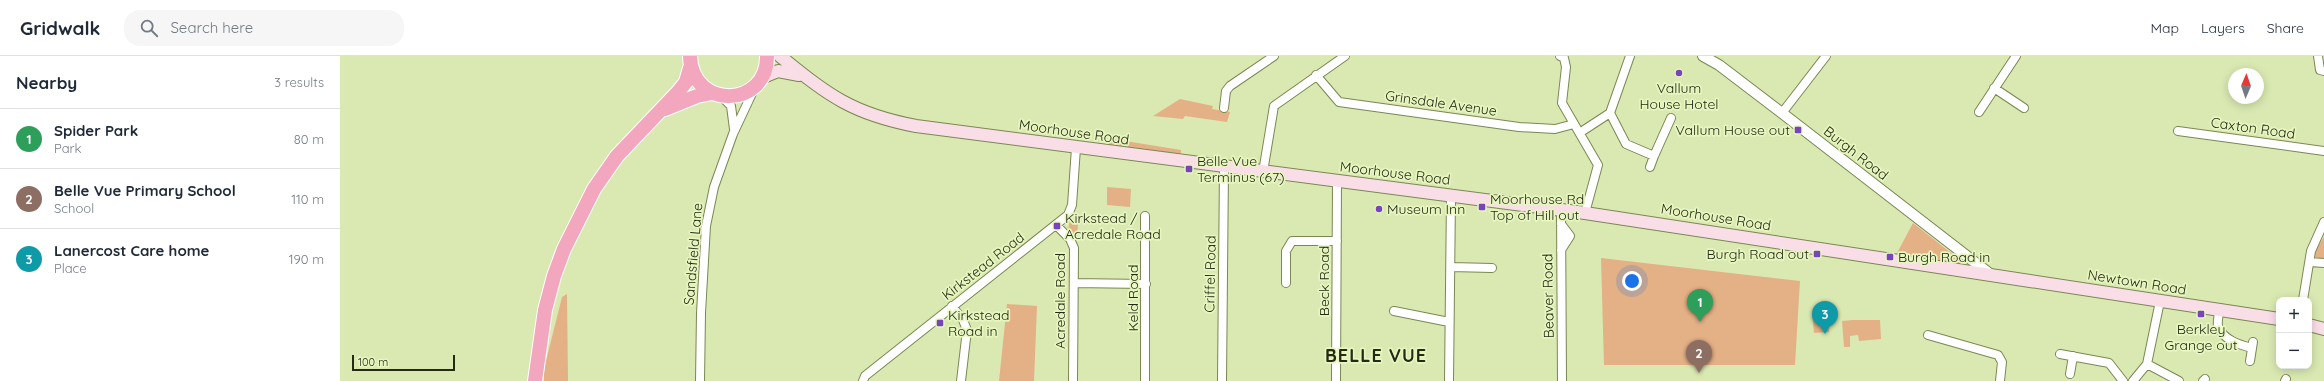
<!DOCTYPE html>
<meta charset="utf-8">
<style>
body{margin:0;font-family:Quicksand,sans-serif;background:#f6f6f7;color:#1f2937}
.controls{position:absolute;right:12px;bottom:12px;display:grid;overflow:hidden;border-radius:8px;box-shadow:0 2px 10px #0003}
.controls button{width:36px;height:36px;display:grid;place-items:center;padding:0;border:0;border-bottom:1px solid #e0e1e3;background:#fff;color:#1f2937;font:20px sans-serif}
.compass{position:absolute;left:1888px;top:12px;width:36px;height:36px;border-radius:50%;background:#fff;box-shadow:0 2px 10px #0003;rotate:2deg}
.scale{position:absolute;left:12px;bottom:10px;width:103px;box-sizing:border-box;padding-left:4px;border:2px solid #252a15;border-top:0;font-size:11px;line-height:14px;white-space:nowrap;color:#252a15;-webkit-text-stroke:3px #e7f6bf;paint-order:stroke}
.you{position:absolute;left:1292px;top:225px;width:14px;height:14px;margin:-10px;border:3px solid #fff;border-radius:50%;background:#1a73e8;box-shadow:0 0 0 6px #1a73e833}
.badge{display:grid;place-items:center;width:26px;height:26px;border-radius:50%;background:#7844bc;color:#fff;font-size:13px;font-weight:700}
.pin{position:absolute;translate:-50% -33px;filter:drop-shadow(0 1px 2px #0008)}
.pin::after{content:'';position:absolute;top:21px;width:14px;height:12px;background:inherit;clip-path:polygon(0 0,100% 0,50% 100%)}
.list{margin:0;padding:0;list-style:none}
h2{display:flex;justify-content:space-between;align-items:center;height:52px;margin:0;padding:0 16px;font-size:17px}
h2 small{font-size:13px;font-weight:400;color:#747a83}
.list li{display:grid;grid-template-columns:26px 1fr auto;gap:12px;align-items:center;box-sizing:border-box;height:60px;padding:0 16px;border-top:1px solid #e0e1e3}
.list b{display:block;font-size:15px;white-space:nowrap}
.list p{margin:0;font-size:13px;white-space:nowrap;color:#747a83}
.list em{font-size:13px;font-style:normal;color:#747a83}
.icon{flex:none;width:22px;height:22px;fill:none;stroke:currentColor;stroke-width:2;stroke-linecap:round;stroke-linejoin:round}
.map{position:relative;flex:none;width:1984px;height:325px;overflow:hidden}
header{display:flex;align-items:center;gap:24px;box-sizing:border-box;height:56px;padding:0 20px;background:#fff;border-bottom:1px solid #e0e1e3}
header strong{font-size:19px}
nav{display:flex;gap:22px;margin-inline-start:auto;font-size:14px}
.search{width:280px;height:36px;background:#f6f6f7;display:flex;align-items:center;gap:10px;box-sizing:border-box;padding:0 14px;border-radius:16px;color:#747a83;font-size:15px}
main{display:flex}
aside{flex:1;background:#fff}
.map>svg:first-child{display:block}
.green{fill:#e4b085}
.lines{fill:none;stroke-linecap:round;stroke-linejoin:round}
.minor-casing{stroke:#7b8754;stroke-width:10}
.tertiary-casing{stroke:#7b8754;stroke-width:12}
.secondary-casing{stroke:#7b8754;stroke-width:14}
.trunk-casing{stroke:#fff;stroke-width:16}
.minor{stroke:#fff;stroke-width:8}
.tertiary{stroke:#fff;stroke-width:10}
.secondary{stroke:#fadee7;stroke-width:12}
.trunk{stroke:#f3a7bf;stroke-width:14}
.poi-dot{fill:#7844bc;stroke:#e7f6bf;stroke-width:1.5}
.labels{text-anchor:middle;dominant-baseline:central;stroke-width:3.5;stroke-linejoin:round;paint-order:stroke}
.poi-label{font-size:14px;fill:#252a15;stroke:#e7f6bf;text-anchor:start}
.street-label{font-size:14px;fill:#252a15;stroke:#e7f6bf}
.district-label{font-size:18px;font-weight:bold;letter-spacing:1px;fill:#252a15;stroke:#e7f6bf}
</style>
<header>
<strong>Gridwalk</strong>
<div class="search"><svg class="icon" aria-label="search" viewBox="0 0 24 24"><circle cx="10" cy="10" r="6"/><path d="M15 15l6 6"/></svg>Search here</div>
<nav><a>Map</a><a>Layers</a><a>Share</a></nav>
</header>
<main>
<aside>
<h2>Nearby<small>3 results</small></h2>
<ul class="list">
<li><span class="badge" style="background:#2e9e5b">1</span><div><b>Spider Park</b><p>Park</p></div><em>80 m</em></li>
<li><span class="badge" style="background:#8d6e63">2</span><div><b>Belle Vue Primary School</b><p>School</p></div><em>110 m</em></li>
<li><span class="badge" style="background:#0f9aa8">3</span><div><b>Lanercost Care home</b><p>Place</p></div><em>190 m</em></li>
</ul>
</aside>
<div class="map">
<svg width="1984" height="325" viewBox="0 0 1984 325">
<rect width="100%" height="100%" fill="#dae9b2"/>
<path class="green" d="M840,43L873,50L872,53L890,56L887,66L845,60L843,63L813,60Z
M773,83L841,94V97L836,100L765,91Z
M767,131L791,133L790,151L767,149Z
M730,163L738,166L737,184L734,185L728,175Z
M1573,167L1620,204L1621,210L1556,199Z
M1984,181V203L1975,201L1974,197Z
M1261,202L1460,225L1455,309H1264Z
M227,238L228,325H204V313L222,241Z
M667,248L697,250L694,325H659Z
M1488,254L1487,258L1489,276L1474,277L1472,256Z
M1513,264H1540L1541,283L1519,285L1518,279L1510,280V291H1504L1502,265Z"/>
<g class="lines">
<g class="minor-casing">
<path id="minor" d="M1220,0L1224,2L1226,11L1222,47L1258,109L1245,157
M1290,0L1270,57L1286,88L1314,100L1331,62
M1978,0L1980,14L1984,15
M976,19L999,46L1179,71L1215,73L1234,68
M1654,32L1684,52
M381,40L391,50L394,73
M884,52L886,35L890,30L934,0
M1639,56L1676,0
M1442,57L1486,0
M1244,74L1270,57
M1838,75L1984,95
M1310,111L1314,100
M923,116L934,50L1005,0
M1221,154L1222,325
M1221,168L1230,180L1221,194
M717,170L730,183L734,192L733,325
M1970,206L1984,207
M1111,211L1152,212
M734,227L806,228
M946,227V195L952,185H997
M1963,244L1971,195L1984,166
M612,250L623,264L627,274L621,325
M1879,254C1879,259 1877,266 1878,270C1883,284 1900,289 1912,292
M1054,255L1109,266
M1588,279L1658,299L1662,306L1660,325
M1720,298L1769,307L1783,325
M1910,305L1913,286
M1807,308L1839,325
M1730,318L1733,300
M360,325L361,257L366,170L374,131L393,78L415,31
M523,325L525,320L728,159L732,149L736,92
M805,325V160
M882,325L884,111
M996,325L997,125
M1109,325L1111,139
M1793,325L1807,308L1820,245
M1863,325L1865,323
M1945,325L1946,323"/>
</g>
<g class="tertiary-casing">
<path id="tertiary" d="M1363,0L1379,9L1442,57L1650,218"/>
</g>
<g class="secondary-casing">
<path id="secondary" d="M440,0C489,40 513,58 576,70L1245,157L1939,263
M421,22L438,15L459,19
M1969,269L1984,273"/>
</g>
<g class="trunk-casing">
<path id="trunk" d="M350,0C352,55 428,52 427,0
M325,53L357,40L372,37
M195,325L205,254L214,220L224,193L254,133L277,100L338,36L346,26L350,12"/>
</g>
<use href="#minor" class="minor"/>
<use href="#tertiary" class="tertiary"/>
<use href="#secondary" class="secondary"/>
<use href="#trunk" class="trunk"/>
</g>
<g class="poi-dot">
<circle cx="1339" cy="17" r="4"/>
<rect x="1454" y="70" width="8" height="8" rx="2"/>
<rect x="845" y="109" width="8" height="8" rx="2"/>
<rect x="1138" y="147" width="8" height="8" rx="2"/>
<circle cx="1039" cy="153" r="4"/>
<rect x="713" y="166" width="8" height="8" rx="2"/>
<rect x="1473" y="194" width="8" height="8" rx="2"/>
<rect x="1546" y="197" width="8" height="8" rx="2"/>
<rect x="1857" y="254" width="8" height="8" rx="2"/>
<rect x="596" y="263" width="8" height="8" rx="2"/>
</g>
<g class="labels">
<g class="poi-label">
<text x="1339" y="32" text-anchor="middle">Vallum<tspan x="1339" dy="16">House Hotel</tspan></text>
<text x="1450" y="74" text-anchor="end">Vallum House out</text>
<text x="857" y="105">Belle Vue<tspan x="857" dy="16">Terminus (67)</tspan></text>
<text x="1150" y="143">Moorhouse Rd<tspan x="1150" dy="16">Top of Hill out</tspan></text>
<text x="1047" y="153">Museum Inn</text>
<text x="725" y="162">Kirkstead /<tspan x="725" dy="16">Acredale Road</tspan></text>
<text x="1469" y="198" text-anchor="end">Burgh Road out</text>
<text x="1558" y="201">Burgh Road in</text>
<text x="608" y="259">Kirkstead<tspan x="608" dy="16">Road in</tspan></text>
<text x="1861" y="273" text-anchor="middle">Berkley<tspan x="1861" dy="16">Grange out</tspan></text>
</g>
<g class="street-label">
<text transform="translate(1101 47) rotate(8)">Grinsdale Avenue</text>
<text transform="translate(1913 72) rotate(8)">Caxton Road</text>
<text transform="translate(734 76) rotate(8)">Moorhouse Road</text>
<text transform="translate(1516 97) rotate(38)">Burgh Road</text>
<text transform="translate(1055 117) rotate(7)">Moorhouse Road</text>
<text transform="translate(1376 161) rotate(9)">Moorhouse Road</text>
<text transform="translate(353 198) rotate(-85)">Sandsfield Lane</text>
<text transform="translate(643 210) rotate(-38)">Kirkstead Road</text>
<text transform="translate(870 218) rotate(-89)">Criffel Road</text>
<text transform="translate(984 225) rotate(-90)">Beck Road</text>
<text transform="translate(1797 226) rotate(9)">Newtown Road</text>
<text transform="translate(1208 240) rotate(-91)">Beaver Road</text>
<text transform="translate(793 242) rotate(-90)">Keld Road</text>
<text transform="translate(720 245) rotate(-90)">Acredale Road</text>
</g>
<g class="district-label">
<text x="1036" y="299">BELLE VUE</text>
</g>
</g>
</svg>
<div class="controls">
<button>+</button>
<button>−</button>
</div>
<svg class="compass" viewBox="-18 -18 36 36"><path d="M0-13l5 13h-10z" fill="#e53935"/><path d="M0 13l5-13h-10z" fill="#747a83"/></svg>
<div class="scale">100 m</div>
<div class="you"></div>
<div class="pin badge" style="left:1360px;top:266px;background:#2e9e5b">1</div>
<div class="pin badge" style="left:1359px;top:317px;background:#8d6e63">2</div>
<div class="pin badge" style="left:1485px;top:278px;background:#0f9aa8">3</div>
</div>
</main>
